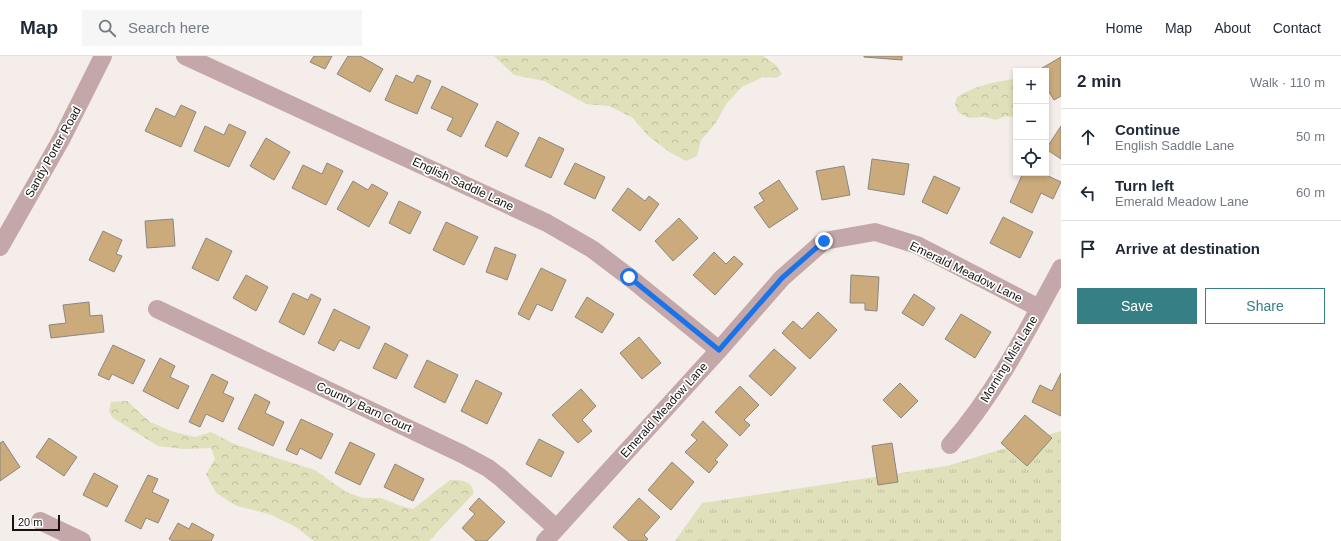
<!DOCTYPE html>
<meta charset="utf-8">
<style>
body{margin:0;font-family:Arial,sans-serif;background:#f6f6f7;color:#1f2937}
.controls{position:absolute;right:12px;top:12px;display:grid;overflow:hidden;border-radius:0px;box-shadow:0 2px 6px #0003}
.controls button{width:36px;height:36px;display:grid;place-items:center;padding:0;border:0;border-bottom:1px solid #e0e1e3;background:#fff;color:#1f2937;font:20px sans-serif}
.scale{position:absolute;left:12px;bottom:10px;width:48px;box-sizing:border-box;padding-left:4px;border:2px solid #161412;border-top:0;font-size:11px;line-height:14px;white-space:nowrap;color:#161412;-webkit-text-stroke:3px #fff;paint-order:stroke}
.stop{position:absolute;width:12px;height:12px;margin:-9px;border:3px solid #1a73e8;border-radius:50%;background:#fff}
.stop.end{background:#1a73e8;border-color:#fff;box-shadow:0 1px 4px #0008}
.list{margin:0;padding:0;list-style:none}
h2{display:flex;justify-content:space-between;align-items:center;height:52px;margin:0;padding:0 16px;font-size:17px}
h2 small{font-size:13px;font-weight:400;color:#747a83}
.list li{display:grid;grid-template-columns:26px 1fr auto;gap:12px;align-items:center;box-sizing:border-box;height:56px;padding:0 16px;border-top:1px solid #e0e1e3}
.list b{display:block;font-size:15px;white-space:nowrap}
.list p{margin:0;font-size:13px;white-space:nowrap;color:#747a83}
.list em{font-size:13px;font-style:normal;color:#747a83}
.actions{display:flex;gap:8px;padding:12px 16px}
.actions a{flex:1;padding:9px 0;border:1px solid #367f84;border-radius:0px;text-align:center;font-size:14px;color:#367f84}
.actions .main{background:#367f84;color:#fff}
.icon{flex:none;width:22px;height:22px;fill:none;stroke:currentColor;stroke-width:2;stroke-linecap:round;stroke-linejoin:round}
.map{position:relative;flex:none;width:1061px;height:485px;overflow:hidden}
header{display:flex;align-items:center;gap:24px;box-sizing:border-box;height:56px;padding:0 20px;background:#fff;border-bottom:1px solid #e0e1e3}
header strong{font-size:19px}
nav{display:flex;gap:22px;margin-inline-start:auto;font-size:14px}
.search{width:280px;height:36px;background:#f6f6f7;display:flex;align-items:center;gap:10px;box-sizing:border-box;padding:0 14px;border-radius:0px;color:#747a83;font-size:15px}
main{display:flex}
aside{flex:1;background:#fff}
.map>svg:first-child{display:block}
.forest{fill:url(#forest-crowns)}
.park{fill:url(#park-tufts)}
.building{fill:#cbaa7b;stroke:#8b8781}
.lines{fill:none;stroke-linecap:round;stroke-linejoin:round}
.minor{stroke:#c4a7a9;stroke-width:18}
.route{stroke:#1a73e8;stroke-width:5}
.labels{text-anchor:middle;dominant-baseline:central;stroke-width:3.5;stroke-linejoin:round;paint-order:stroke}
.street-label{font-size:12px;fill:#161412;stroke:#fff}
</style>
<header>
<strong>Map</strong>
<div class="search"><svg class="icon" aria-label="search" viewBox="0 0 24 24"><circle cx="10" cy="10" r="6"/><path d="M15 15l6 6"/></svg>Search here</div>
<nav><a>Home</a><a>Map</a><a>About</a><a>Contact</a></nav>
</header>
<main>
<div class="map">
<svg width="1061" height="485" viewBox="0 0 1061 485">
<defs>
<pattern id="forest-crowns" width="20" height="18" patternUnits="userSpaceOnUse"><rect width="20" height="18" fill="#e0e0bb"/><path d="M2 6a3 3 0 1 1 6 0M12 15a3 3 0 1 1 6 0" fill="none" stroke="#bfbfa0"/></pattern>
<pattern id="park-tufts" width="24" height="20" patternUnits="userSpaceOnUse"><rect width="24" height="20" fill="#e0e0bb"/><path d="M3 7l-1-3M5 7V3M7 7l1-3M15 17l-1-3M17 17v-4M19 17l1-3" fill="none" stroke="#bfbfa0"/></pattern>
</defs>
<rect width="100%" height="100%" fill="#f5ede9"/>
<path class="forest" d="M494,0H763L776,9L782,18L776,22L763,21L742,31L727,47L715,68L701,84L697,100L686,105L671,97L648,80L633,62L609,50L586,48L544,25L514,19Z
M1013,23H1016V61L1006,60L996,64L984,61L968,62L958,56L955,48L957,41C976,29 992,27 1013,23Z
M127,345L150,366L171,375L195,381L211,376L232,387L277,402L315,414L346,436L363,442H381L401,450L413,453L450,424C462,424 471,424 474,437L429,485H314L296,471L269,458L237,450L216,437L206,418L215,403L211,392L184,393L158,390L113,362L109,356L111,346Z"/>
<path class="park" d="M1061,375V485H675L702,447L947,410Z"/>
<path class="building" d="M314,0H332L325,13L310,6Z
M348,0H360L383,13L370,36L337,18Z
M864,0H902V4L864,1Z
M1061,1V40L1054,44L1046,31V15H1037Z
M396,19L413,27L417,19L431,25L417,58L385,44Z
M442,30L478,48L461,81L447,74L453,62L431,52Z
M181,49L196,56L181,91L145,75L156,52L175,61Z
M497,65L519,77L507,101L485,90Z
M229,68L246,76L229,111L194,95L205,70L224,79Z
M1061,70V103L1046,93Z
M539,81L564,93L551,122L525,110Z
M266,82L290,96L274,124L250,110Z
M872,103L909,108L904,139L868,133Z
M327,107L343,115L326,149L292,132L303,109L322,118Z
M575,107L605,121L595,143L564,128Z
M844,110L850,139L822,144L816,115Z
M1023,117H1042L1061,126L1053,143L1041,137L1032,157L1010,146Z
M934,120L960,132L947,158L922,146Z
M779,124L798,153L769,172L754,151L764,145L759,137Z
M353,125L368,134L372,128L388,137L369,171L337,153Z
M628,132L645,145L649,140L659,148L640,175L612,154Z
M399,145L421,156L410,178L389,167Z
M1003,161L1033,176L1020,202L990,187Z
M679,162L698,182L673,205L655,185Z
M173,163L175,190L147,192L145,165Z
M446,166L478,181L464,209L433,194Z
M103,175L122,184L116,198L122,200L114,216L89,204Z
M206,182L232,195L218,225L192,212Z
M495,191L516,199L507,224L486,216Z
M714,196L726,208L734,200L743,208L715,239L693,219Z
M541,212L566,224L552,255L537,248L529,264L518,258Z
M246,219L268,231L256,255L233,242Z
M851,219L879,221L877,255L865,254V247H850Z
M293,237L308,244L311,238L321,243L304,279L279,266Z
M914,238L935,252L923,270L902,257Z
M587,241L614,258L602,277L575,261Z
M89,246L90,260L102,259L104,276L51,282L49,269L66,267L63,249Z
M334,253L370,271L359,293L340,284L334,295L318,287Z
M818,256L837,274L810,303L782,277L793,265L802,273Z
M961,258L991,276L975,302L945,283Z
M639,281L661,307L642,323L620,297Z
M385,287L408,299L396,323L373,312Z
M113,289L145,304L133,328L112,318L109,324L98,319Z
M774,293L796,312L771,340L749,320Z
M160,302L175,310L170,321L189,330L178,353L143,335Z
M427,304L458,319L445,347L414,331Z
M1061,317V360L1032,346L1040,329L1052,335Z
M212,318L228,326L223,337L234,342L223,366L206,358L200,371L189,366Z
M476,324L502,337L487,368L461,355Z
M900,327L918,345L901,362L883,344Z
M740,330L759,349L744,364L750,369L740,380L715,356Z
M581,333L596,350L582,364L592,375L578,387L552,359Z
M255,338L270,346L265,357L284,366L273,390L238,373Z
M1025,359L1052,382L1027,410L1001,387Z
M301,363L333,378L321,403L300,392L297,399L286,394Z
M703,365L728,389L715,404L718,406L709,417L685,396L697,384L691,379Z
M49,382L77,401L64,420L36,401Z
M539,383L564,396L551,421L526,408Z
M3,385L20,411L0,425V387Z
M350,386L375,398L360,429L335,417Z
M892,387L898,426L878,429L872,390Z
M672,406L694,426L671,454L648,434Z
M395,408L424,423L413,445L384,431Z
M94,417L118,430L107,451L83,439Z
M148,419L158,423L152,436L169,444L158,467L146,462L141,473L125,465Z
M479,442L505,466L487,485H476L462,472L475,458L469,453Z
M639,442L660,461L644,479L648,483L646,485H629L613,471Z
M178,467L189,473L192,467L214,479L211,485H173L169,483Z"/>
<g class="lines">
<path class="minor" d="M185,0L547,167L592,193L629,221L719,294
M0,191L62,82L103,0
M157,253L462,398L488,412L501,422L556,472
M950,389C996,337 1028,273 1061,212
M40,465L82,485
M545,485L719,294L782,222L824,185L875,176L917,189L1039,252"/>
</g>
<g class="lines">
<path class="route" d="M629,221L719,294L782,222L824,185"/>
</g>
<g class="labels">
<g class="street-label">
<text transform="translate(53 96) rotate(-61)">Sandy Porter Road</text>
<text transform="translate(463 128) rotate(25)">English Saddle Lane</text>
<text transform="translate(966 216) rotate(26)">Emerald Meadow Lane</text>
<text transform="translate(1009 303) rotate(-59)">Morning Mist Lane</text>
<text transform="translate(364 351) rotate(25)">Country Barn Court</text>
<text transform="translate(664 354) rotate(-48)">Emerald Meadow Lane</text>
</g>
</g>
</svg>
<div class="controls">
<button>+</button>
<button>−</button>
<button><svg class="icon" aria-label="locate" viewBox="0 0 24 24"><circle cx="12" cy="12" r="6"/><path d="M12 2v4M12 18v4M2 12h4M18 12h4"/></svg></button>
</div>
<div class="scale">20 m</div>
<div class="stop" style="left:629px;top:221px"></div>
<div class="stop end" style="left:824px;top:185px"></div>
</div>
<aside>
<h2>2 min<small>Walk · 110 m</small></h2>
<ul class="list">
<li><svg class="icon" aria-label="ahead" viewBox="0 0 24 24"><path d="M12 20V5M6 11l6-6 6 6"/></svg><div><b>Continue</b><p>English Saddle Lane</p></div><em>50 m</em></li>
<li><svg class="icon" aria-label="left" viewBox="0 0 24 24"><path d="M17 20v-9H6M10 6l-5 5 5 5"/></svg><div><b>Turn left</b><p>Emerald Meadow Lane</p></div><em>60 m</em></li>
<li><svg class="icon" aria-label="arrive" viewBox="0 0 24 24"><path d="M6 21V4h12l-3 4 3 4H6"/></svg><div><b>Arrive at destination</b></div></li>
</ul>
<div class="actions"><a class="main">Save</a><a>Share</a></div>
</aside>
</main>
